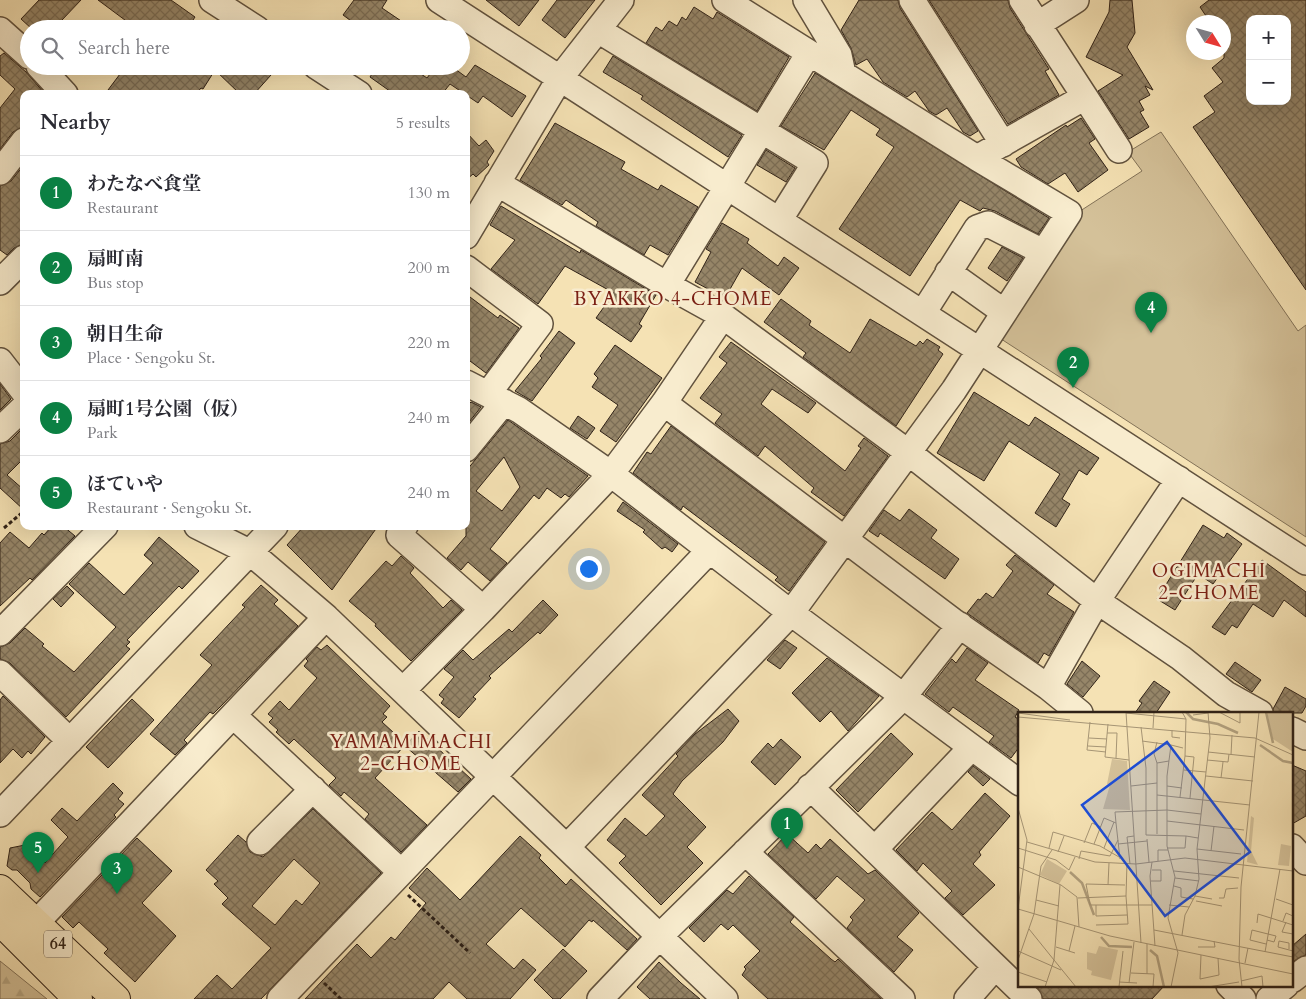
<!DOCTYPE html>
<meta charset="utf-8">
<style>
body{margin:0;font-family:Cardo,"Noto Serif JP",serif;background:#f2f2f3;color:#2b2b33}
.controls{position:absolute;right:15px;top:15px;display:grid;overflow:hidden;border-radius:10px;box-shadow:0 5px 20px #0002}
.controls button{width:45px;height:45px;display:grid;place-items:center;padding:0;border:0;border-bottom:1px solid #e1e1e2;background:#fff;color:#2b2b33;font:25px sans-serif}
.compass{position:absolute;left:1186px;top:15px;width:45px;height:45px;border-radius:50%;background:#fff;box-shadow:0 5px 20px #0002;rotate:127deg}
.you{position:absolute;left:588px;top:568px;width:18px;height:18px;margin:-12px;border:4px solid #fff;border-radius:50%;background:#1a73e8;box-shadow:0 0 0 8px #1a73e833}
.badge{display:grid;place-items:center;width:32px;height:32px;border-radius:50%;background:#0b8043;color:#fff;font-size:16px;font-weight:700}
.pin{position:absolute;translate:-50% -41px;filter:drop-shadow(0 1px 2px #0008)}
.pin::after{content:'';position:absolute;top:26px;width:18px;height:15px;background:inherit;clip-path:polygon(0 0,100% 0,50% 100%)}
.list{margin:0;padding:0;list-style:none}
h2{display:flex;justify-content:space-between;align-items:center;height:65px;margin:0;padding:0 20px;font-size:21px}
h2 small{font-size:16px;font-weight:400;color:#7c7c81}
.list li{display:grid;grid-template-columns:32px 1fr auto;gap:15px;align-items:center;box-sizing:border-box;height:75px;padding:0 20px;border-top:1px solid #e1e1e2}
.list b{display:block;font-size:19px;white-space:nowrap}
.list p{margin:0;font-size:16px;white-space:nowrap;color:#7c7c81}
.list em{font-size:16px;font-style:normal;color:#7c7c81}
.icon{flex:none;width:28px;height:28px;fill:none;stroke:currentColor;stroke-width:2;stroke-linecap:round;stroke-linejoin:round}
.map{position:relative;flex:none;width:1306px;height:999px;overflow:hidden}
.search{position:absolute;background:#fff;box-shadow:0 5px 20px #0002;left:20px;top:20px;width:450px;height:55px;display:flex;align-items:center;gap:12px;box-sizing:border-box;padding:0 18px;border-radius:28px;color:#7c7c81;font-size:19px}
.panel{position:absolute;background:#fff;box-shadow:0 5px 20px #0002;left:20px;top:90px;width:450px;height:440px;border-radius:10px}
.map>svg:first-child{display:block}
.forest{fill:url(#forest-firs);stroke:#827258}
.green{fill:#d4c199;stroke:#827258}
.building{fill:url(#building-cross-hatch);stroke:#302217;fill-rule:evenodd}
.lines{fill:none;stroke-linecap:round;stroke-linejoin:round}
.minor-casing{stroke:#61523e;stroke-width:28}
.major-casing{stroke:#302217;stroke-width:30}
.path{stroke:#302217;stroke-width:3;stroke-dasharray:4 2.5;stroke-linecap:butt}
.minor{stroke:#f8ecce;stroke-width:25}
.major{stroke:#f5e2b4;stroke-width:28}
.labels{text-anchor:middle;dominant-baseline:central;stroke-width:5;stroke-linejoin:round;paint-order:stroke}
.shield{fill:#f8ecce;stroke:#6c5f4e;stroke-width:1}
.shield-label{font-size:16px;font-weight:bold;fill:#302217}
.neighbourhood-label{font-size:19px;letter-spacing:1px;fill:#7a1f14;stroke:#f8ecce}
.inset-river{fill:none;stroke:#b2a17f;stroke-width:2.5}
.inset-road{fill:none;stroke:#a69575;stroke-width:1}
.view{fill:#1d4ed8;fill-opacity:0.15;stroke:#1d4ed8;stroke-width:2.5}
.inset-edge{fill:none;stroke:#302217;stroke-width:2.5}
</style>
<div class="map">
<svg width="1306" height="999" viewBox="0 0 1306 999">
<defs>
<pattern id="forest-firs" width="22" height="20" patternUnits="userSpaceOnUse" patternTransform="scale(1.25)"><rect width="22" height="20" fill="#d4c199"/><path d="M5 1l3.5 6h-7zM16 11l3.5 6h-7z" fill="#b6a683"/></pattern>
<pattern id="building-cross-hatch" width="8" height="8" patternUnits="userSpaceOnUse" patternTransform="scale(1.25)"><rect width="8" height="8" fill="#968669"/><path d="M0 0l8 8M0 8l8-8" fill="none" stroke="#7b6d55"/></pattern>
</defs>
<rect width="100%" height="100%" fill="#f5e2b4"/>
<filter id="stains"><feTurbulence type="fractalNoise" baseFrequency=".004" numOctaves="4"/><feColorMatrix values="0 0 0 0 .2 0 0 0 0 .09 0 0 0 0 .02 0 0 0 .5 -.17"/></filter>
<radialGradient id="worn" r=".72"><stop offset=".6" stop-color="#630" stop-opacity="0"/><stop offset="1" stop-color="#630" stop-opacity=".3"/></radialGradient>
<path class="forest" d="M0,961L47,999H0Z"/>
<path class="green" d="M1161,132L1298,331L1306,325V537L995,335L1074,215L1142,171L1128,152Z"/>
<path class="building" d="M39,0H81L62,20L73,29H32L21,19Z
M98,0H171L195,17L187,29H137Z
M354,0H387L382,8L413,29H362L343,15Z
M486,0H539L519,26Z
M557,0H595L565,38L542,20Z
M859,0H898L900,8L978,131L970,136L963,132L947,108L936,115L929,111L915,91L907,97L883,82L867,59L856,65L851,48L841,30Z
M929,0H1008L1010,8L1049,69L1045,71L1059,95L1008,124Z
M1110,0H1132L1135,33L1127,47L1153,90L1145,86L1150,95L1139,101L1144,110L1140,112L1149,127L1129,139L1098,91L1123,75L1086,57L1109,12Z
M1209,0H1306V290L1193,127L1215,112L1204,96L1223,82L1212,68L1224,58V22H1210L1200,7ZM1250,19H1287V101H1250Z
M694,7L713,19L717,12L789,57L757,111L646,43L656,27L662,31L669,21L677,26L682,17L686,20Z
M4,53L26,72L45,94H24V127L13,132L0,149V108L15,89L0,75V56Z
M613,56L742,135L728,157L641,99L643,96L603,72Z
M475,65L526,96L512,117L483,96L478,103L450,84L442,94H394L370,77L377,66H409L427,78L436,66H451L466,77Z
M126,66H262L271,75L254,94H240L215,70L203,89L201,88L196,94H105Z
M815,73L1049,218L1038,234L995,211L983,208L980,211L960,200L910,276L839,229L894,147L876,135L880,129L851,110L824,150L781,126Z
M1081,118L1095,139L1089,143L1108,170L1078,192L1065,173L1048,184L1021,167L1016,159L1066,125L1067,127Z
M555,123L625,162L621,169L658,190L661,185L698,207L668,255L650,245L644,255L596,226L598,222L566,200L562,205L520,180Z
M466,132L479,146L486,140L494,151L487,162L489,165L476,177L473,174L466,180Z
M766,150L795,168L786,182L757,165Z
M23,166L24,244L14,248L7,255L0,250V186L11,181Z
M501,206L580,253L581,250L656,295L639,324L642,326L631,342L596,318L614,293L565,266L538,304L491,269L515,240L490,225Z
M722,223L749,239L747,243L778,266L784,257L799,268L779,295L742,268L725,298L695,282L711,252L706,249Z
M1002,247L1023,258L1007,281L988,268Z
M466,294L498,318L500,315L519,328L486,373L466,358Z
M781,299L811,321L809,325L850,353L870,319L916,346L920,341L923,344L927,339L940,347L938,350L943,354L896,426L803,357L806,353L764,322Z
M559,331L575,343L532,401L515,391L542,358L540,356Z
M731,342L816,403L808,413L772,389L761,404L845,471L861,448L858,446L864,438L888,456L844,516L811,492L814,488L765,446L758,456L715,423L722,414L700,398L727,363L719,357Z
M615,345L662,378L616,442L600,431L618,405L592,387L598,378L594,374Z
M0,384L11,399L0,410Z
M974,392L1029,426L1035,417L1099,458L1087,475L1079,470L1062,499L1070,504L1056,527L1035,513L1060,474L1009,441L984,481L937,453Z
M471,402L481,407L466,426V407Z
M578,416L595,428L587,439L570,428Z
M508,420L588,476L569,497L565,494L561,498L547,488L539,499L534,495L490,549L507,563L490,581L468,562L461,570L447,558L466,536V471ZM504,457L520,487L502,511L476,491Z
M671,426L825,542L789,591L775,580L778,577L683,506L681,510L633,473L647,452L651,454Z
M24,427V458L7,475L24,490V510L0,488V444L10,441Z
M623,502L678,544L672,552L665,547L662,549L643,532L645,530L617,511Z
M909,509L937,530L931,538L959,559L945,579L880,533L878,537L869,531L884,510L900,521Z
M1203,525L1224,538L1227,533L1242,544L1213,584L1198,574L1175,610L1157,599Z
M52,526H63L75,536L32,580L30,578L0,606V543L10,532L29,548L42,533L44,535Z
M304,526H378L332,590L287,545Z
M159,537L199,571L182,589L179,586L127,640L130,642L126,646L130,649L66,717L10,663L0,659V647L10,643L25,628L44,644L42,646L74,672L116,627L69,584L89,563L124,595L153,563L144,555Z
M1015,555L1054,585L1047,594L1074,612L1049,656L1044,653L1038,663L967,613L978,599L980,600L986,593L993,598L1013,571L1006,565Z
M401,556L414,568L410,573L443,608L451,600L462,610L411,661L375,626L376,624L349,601L386,561L392,566Z
M1262,560L1306,592V617L1284,600L1273,617L1253,604L1237,628L1232,625L1225,635L1212,627Z
M261,585L278,600L274,604L298,626L222,705L213,714L210,712L184,740L187,743L175,755L150,734L212,665L200,655L245,607L242,605Z
M67,586L74,593L61,607L53,599Z
M543,600L558,615L540,634L538,632L489,676L491,678L473,697L476,699L459,718L441,703L444,699L439,695L454,677L444,669L463,650L473,660L509,629L512,632Z
M785,640L797,648L780,669L767,660Z
M327,645L390,706L383,714L387,717L382,722L406,744L375,778L427,825L401,852L365,819L369,814L344,792L341,796L329,785L336,778L294,739L289,744L276,732L278,730L269,722L273,718L268,714L280,701L289,710L317,678L304,666L308,661L306,659L317,647L321,650Z
M967,648L988,663L975,680L1019,710L1015,717L1020,720V746L1011,758L989,742L994,736L953,707L949,712L925,694L952,659L956,663Z
M827,658L879,696L848,731L831,711L820,722L792,693Z
M1082,661L1100,676L1083,697L1067,684Z
M1235,662L1261,680L1252,692L1226,674Z
M1154,681L1170,692L1156,713H1135L1142,703L1139,701Z
M1285,687L1306,699V706L1302,713H1274L1273,709Z
M3,696L45,737L31,754L28,751L22,758L13,749L0,763V700Z
M132,699L154,720L108,768L86,747Z
M728,709L739,721L723,742L682,781L673,794L706,827L687,847L703,863L661,905L619,863L626,856L607,840L625,818L646,836L665,816L642,795L678,756L676,754L695,734Z
M419,731L471,779L458,792L405,746Z
M891,733L913,754L858,812L836,790Z
M781,739L801,757L775,785L751,762L768,743L773,748Z
M1292,765L1306,771V816L1292,824Z
M973,766L990,779L983,786L968,772Z
M113,783L123,793L118,799L124,804L114,815L116,817L40,897L31,889L30,883L17,870H12L7,866L10,848L25,845L45,863L68,837L51,820L62,808L77,821Z
M985,793L1010,816L979,852L981,855L973,864L995,885L963,915L945,898L952,891L923,863L917,871L896,850L932,812L952,830Z
M313,809L381,873L261,999H194L217,975L232,989L271,948L222,904L228,898L214,884L218,881L206,870L238,835L246,842L250,852L263,857ZM294,859L320,883L302,905L296,900L275,925L252,906Z
M787,834L808,853L816,844L821,849L830,839L868,874L875,870L919,913L897,937L913,950L894,972L847,928L853,920L850,917L865,900L837,876L816,899L768,854Z
M520,836L541,855L539,858L566,885L571,879L637,939L627,950L593,920L592,922L589,920L565,947L521,908L486,944L514,969L523,959L536,970L510,999H467L449,982L433,999H305L357,944L371,958L391,937L395,940L426,903L409,888L427,868L460,900Z
M137,838L172,871L142,903L176,936L135,982L104,953L108,949L79,922L73,928L62,917Z
M749,876L794,917L790,922L831,959L835,962L838,959L881,999H768L742,975L746,969L744,967L760,951L733,925L728,930L721,924L704,942L689,928L727,890L733,894Z
M1306,934V955L1292,962V946Z
M563,949L587,971L560,999H553L534,980Z
M659,962L681,983L700,999H650L637,987Z
M1036,985H1165L1152,999H1043Z"/>
<g class="lines">
<g class="minor-casing">
<path id="minor" d="M212,0L257,29
M439,0L1306,562
M725,0L977,158L1085,97L1022,0
M806,0L839,55L843,74
M912,0L1003,144
M1037,25L1076,0
M0,30L29,56
M598,30L815,163L780,219
M39,66L65,94
M316,66L359,94
M1085,97L1119,150
M0,172L24,141
M497,183L667,285L723,316
M466,236L560,78L621,0
M466,268L540,324L488,394
M948,272L1004,312
M0,282L24,258
M667,285L809,53
M923,313L977,228L988,224L1043,252
M0,361L24,392
M466,383L519,410L611,474L791,613L1020,783
M664,403L953,621L1048,687L1080,713
M0,430L24,407
M466,449L504,402
M197,526L251,553L326,617L725,999
M483,609L611,474L664,403L723,316L909,453L1097,601L1181,658L1226,694L1260,713
M0,633L105,526
M0,673L70,741
M1048,687L1097,601L1179,479
M403,690L483,609L399,535L405,526
M234,716L401,872
M1292,730L1306,737
M810,787L1029,999
M0,814L275,526
M260,842L313,789
M567,847L791,613L954,390L1069,213L977,158
M1292,847L1306,862
M875,849L971,748
M745,852L902,999
M36,923L326,617
M1292,980L1306,969
M1229,985L1243,999
M280,999L709,551
M600,999L659,937L904,696L960,625
M967,999L995,967
M1269,999L1286,985"/>
</g>
<g class="major-casing">
<path id="major" d="M0,889L116,999
M0,921L78,999"/>
</g>
<path class="path" d="M4,528L24,511
M408,895L470,953
M324,983L341,999"/>
<use href="#minor" class="minor"/>
<use href="#major" class="major"/>
</g>
<g class="labels">
<rect class="shield" x="44" y="930.5" width="28" height="27" rx="4"/>
<g class="shield-label">
<text x="58" y="944">64</text>
</g>
<g class="neighbourhood-label">
<text x="673" y="299">BYAKKO 4-CHOME</text>
<text x="1209" y="571">OGIMACHI<tspan x="1209" dy="22">2-CHOME</tspan></text>
<text x="411" y="742">YAMAMIMACHI<tspan x="411" dy="22">2-CHOME</tspan></text>
</g>
</g>
<g transform="translate(1018 712)">
<rect width="275" height="275" fill="#f5e2b4"/>
<path d="M275,0V40L255,27L249,0ZM233,104L236,106L233,139L240,153L229,150Z" fill="#d4c199"/>
<path d="M94,47L109,49L112,98L85,97L92,73L89,72ZM263,132L273,134L271,154L260,153ZM29,147L49,159L41,172L22,163ZM81,234L100,238L93,268L73,263L74,259L69,257V240L78,242Z" fill="#d4c199"/>
<path class="inset-river" d="M168,0L175,7L200,12L220,21M248,0L255,31M242,33L265,49L275,51M52,160L64,171L76,203M83,225L91,234L114,235M132,238L139,244L146,275"/>
<path class="inset-road" d="M108,0L123,231M201,0L222,11V0M0,1L52,8M108,1L168,7M175,3L190,1M0,5L237,26L275,43M72,10L69,38L88,40M90,12L87,45L111,48M123,15L128,56V123L168,124M135,16L136,0M154,18V25L162,26M89,21H99L98,46M71,26L89,27M124,29L153,33M139,30L136,42L139,51L151,49M70,34L88,35M190,40L237,45M213,43L214,23M167,44L176,45L172,86M189,48L210,50L211,42M166,58L188,60M188,64L235,69M203,66L205,50M113,74L139,71M149,74L164,76M139,83L232,93M162,85L167,44L168,7L164,0M0,96L9,128L0,197M149,109L226,118M98,111L97,100L149,98L183,102M139,122V51M129,127L131,150M9,130L77,150L118,152L167,146L275,159M66,131L74,111L83,115M76,132L86,106L98,111L102,147M100,132L129,129M0,136L38,148L51,158L57,145M31,136L35,120L82,134L101,145M86,136L96,110M149,136H167L168,124L180,126M179,137L223,142M193,139L196,114M40,140L46,124M61,147L63,139L92,144L100,128M140,149V138H150M134,150L132,164L137,234M112,152L109,125L116,124M0,155L43,173L59,185L61,215M156,159L221,166M157,166L181,169M133,169H143V158H134M42,173L36,248L58,275M90,173L91,151M107,173L68,172L72,193H134M156,174L163,176V185L175,187M108,184L109,151M177,184L181,167L179,137L192,26L190,0M60,186L108,184L110,212L78,213M201,186H206L208,177L220,176M258,187L275,193M18,188L41,194M178,189L204,194M78,193V204L109,203M151,193L171,195M0,197L92,224L275,262M265,209L268,201L275,204M268,210L264,220L275,222M239,211L240,202L275,213M11,217L36,248L27,275M136,218L275,245M164,223L167,203L177,184L194,187M129,232V262M248,232L232,228L234,218L258,224L256,230L249,228M38,235L57,241M180,235H197L196,229M271,237V231L261,229L260,235L275,239M0,239L43,258M51,239L57,214M247,240L262,157M183,243L182,267L201,263L200,246M0,248L16,202L23,154L34,138M227,251L230,236M0,260L29,270M113,261L136,262L135,275M223,269L244,264L245,275M101,270L119,271M111,271L116,230M71,275H89M101,275L105,239M153,275L160,241L150,206L157,165L149,134V64L153,33L165,36M190,275L221,270M224,275L221,247L223,175L241,0"/>
<path class="view" d="M149,30L232,140L147,204L64,93Z"/>
<rect width="275" height="275" class="inset-edge"/>
</g>
<rect width="100%" height="100%" filter="url(#stains)"/>
<rect width="100%" height="100%" fill="url(#worn)"/>
</svg>
<div class="controls">
<button>+</button>
<button>−</button>
</div>
<svg class="compass" viewBox="-18 -18 36 36"><path d="M0-13l5 13h-10z" fill="#e53935"/><path d="M0 13l5-13h-10z" fill="#7c7c81"/></svg>
<div class="you"></div>
<div class="pin badge" style="left:787px;top:849px">1</div>
<div class="pin badge" style="left:1073px;top:388px">2</div>
<div class="pin badge" style="left:117px;top:894px">3</div>
<div class="pin badge" style="left:1151px;top:333px">4</div>
<div class="pin badge" style="left:38px;top:873px">5</div>
<div class="search"><svg class="icon" aria-label="search" viewBox="0 0 24 24"><circle cx="10" cy="10" r="6"/><path d="M15 15l6 6"/></svg>Search here</div>
<section class="panel">
<h2>Nearby<small>5 results</small></h2>
<ul class="list">
<li><span class="badge">1</span><div><b>わたなべ食堂</b><p>Restaurant</p></div><em>130 m</em></li>
<li><span class="badge">2</span><div><b>扇町南</b><p>Bus stop</p></div><em>200 m</em></li>
<li><span class="badge">3</span><div><b>朝日生命</b><p>Place · Sengoku St.</p></div><em>220 m</em></li>
<li><span class="badge">4</span><div><b>扇町1号公園（仮）</b><p>Park</p></div><em>240 m</em></li>
<li><span class="badge">5</span><div><b>ほていや</b><p>Restaurant · Sengoku St.</p></div><em>240 m</em></li>
</ul>
</section>
</div>
